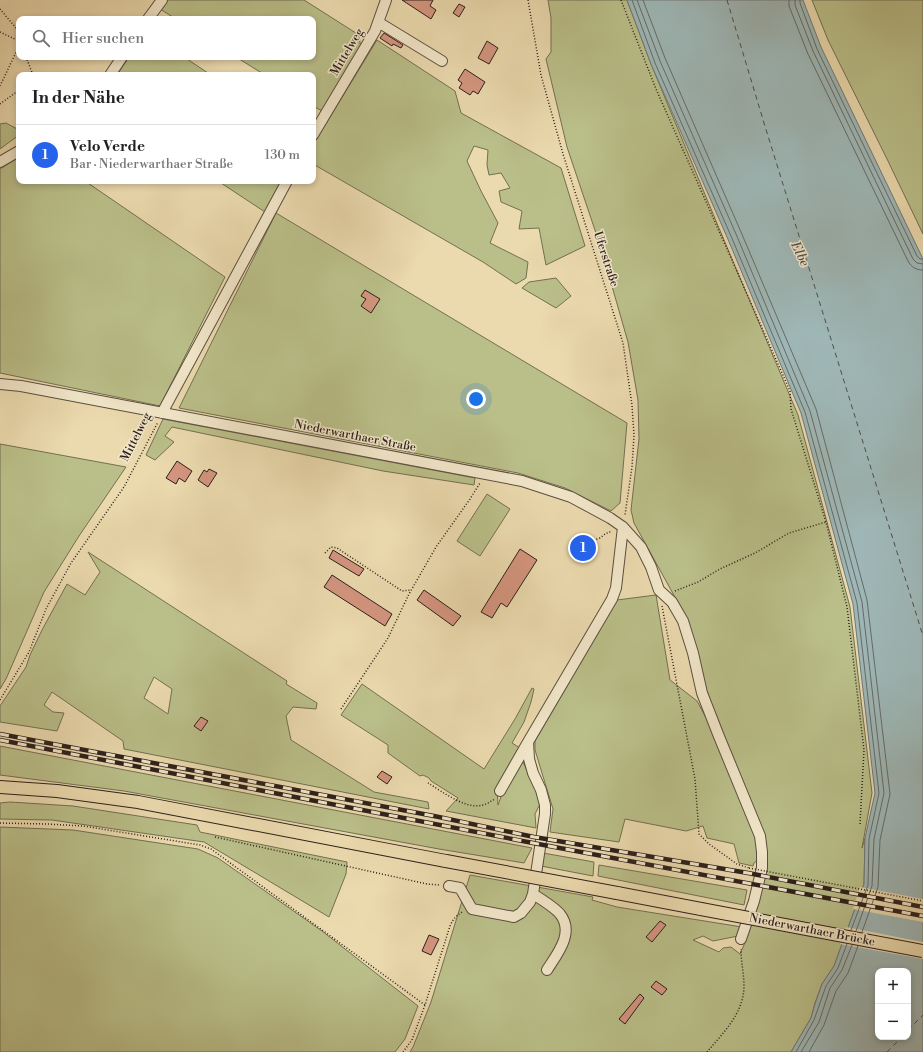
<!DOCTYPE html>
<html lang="de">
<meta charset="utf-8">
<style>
body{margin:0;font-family:"Libre Bodoni",serif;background:#f6f6f6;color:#202124}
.controls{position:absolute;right:12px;bottom:12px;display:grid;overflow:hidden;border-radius:8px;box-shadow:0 2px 6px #0003}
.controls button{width:36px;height:36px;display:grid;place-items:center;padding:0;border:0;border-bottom:1px solid #e0e0e0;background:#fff;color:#202124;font:20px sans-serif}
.you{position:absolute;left:476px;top:399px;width:14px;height:14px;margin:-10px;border:3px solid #fff;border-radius:50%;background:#1a73e8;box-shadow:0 0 0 6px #1a73e833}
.badge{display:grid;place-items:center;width:26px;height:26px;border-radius:50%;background:#2563eb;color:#fff;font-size:13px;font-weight:700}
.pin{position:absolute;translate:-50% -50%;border:2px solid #fff;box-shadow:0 1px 4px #0006}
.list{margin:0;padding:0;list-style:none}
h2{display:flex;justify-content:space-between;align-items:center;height:52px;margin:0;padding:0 16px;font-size:17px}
h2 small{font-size:13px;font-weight:400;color:#757577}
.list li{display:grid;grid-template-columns:26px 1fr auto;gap:12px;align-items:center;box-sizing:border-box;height:60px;padding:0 16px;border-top:1px solid #e0e0e0}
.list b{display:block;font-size:15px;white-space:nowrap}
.list p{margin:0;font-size:13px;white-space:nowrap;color:#757577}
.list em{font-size:13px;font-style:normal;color:#757577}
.icon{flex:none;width:22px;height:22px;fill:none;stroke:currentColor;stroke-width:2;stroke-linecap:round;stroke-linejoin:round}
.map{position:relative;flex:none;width:923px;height:1052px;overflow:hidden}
.search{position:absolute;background:#fff;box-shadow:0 2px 6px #0003;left:16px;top:16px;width:300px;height:44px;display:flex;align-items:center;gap:10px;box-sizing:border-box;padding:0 14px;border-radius:8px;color:#757577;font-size:15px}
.panel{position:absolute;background:#fff;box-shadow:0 2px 6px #0003;left:16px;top:72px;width:300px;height:112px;border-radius:8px}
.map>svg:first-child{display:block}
.green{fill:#babf89;stroke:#736f52;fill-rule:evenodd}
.water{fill:#9eb7b6;stroke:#707a78;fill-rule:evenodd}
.pier{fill:#ebdaae}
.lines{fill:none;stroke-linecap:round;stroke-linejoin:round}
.shore{stroke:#656b68;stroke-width:1}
.ferry{stroke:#4e4d4a;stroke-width:1;stroke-dasharray:5 4;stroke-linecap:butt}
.building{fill:#d4957f;stroke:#2c1f1b}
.minor-casing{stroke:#5c4e40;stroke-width:12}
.major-casing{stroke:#2c1f1b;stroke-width:14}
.path{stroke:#2c1f1b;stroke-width:1.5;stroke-dasharray:1 2;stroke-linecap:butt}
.minor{stroke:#f2e7ca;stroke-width:10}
.major{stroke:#ebdaae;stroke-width:12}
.rail-casing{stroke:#2c1f1b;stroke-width:4.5}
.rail{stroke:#f2e7ca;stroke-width:3;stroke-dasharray:9;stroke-linecap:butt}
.major-bridge-casing{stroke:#2c1f1b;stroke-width:14;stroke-linecap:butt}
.path-bridge{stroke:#2c1f1b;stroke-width:1.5;stroke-dasharray:1 2;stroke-linecap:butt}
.major-bridge{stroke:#ebdaae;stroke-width:12}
.labels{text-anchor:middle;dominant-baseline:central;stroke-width:3;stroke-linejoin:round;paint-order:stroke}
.street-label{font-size:12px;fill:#2c1f1b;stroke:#f2e7ca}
.water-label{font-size:13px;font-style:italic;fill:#4e4d4a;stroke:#f2e7ca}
</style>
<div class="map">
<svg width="923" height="1052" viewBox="0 0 923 1052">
<rect width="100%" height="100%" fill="#ebdaae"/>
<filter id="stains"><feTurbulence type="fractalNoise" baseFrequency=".005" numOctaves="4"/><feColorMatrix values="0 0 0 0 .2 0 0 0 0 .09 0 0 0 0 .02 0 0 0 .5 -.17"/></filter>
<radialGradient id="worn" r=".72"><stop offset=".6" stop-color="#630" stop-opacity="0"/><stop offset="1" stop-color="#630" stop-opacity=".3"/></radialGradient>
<path class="green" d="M167,0H304L359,35L361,50L324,112L313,106V75H265L236,57H313V19H176L160,9Z
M548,0H627L651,64L716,221L798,415L850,607L872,793L862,848L865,838L864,884L834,966L822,984L815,1003L811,1018L791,1052H410L413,1047L431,1002L470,875L593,897L592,900L617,907L742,927L738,936L713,941L703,936L693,940L719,952L723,948L731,947L740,954L744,945L767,861L765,836L704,687L687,619L634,523L631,510L639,439L638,400L628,342L601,248L567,147L546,59L551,52V18Z
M812,0H923V234L888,161L828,40Z
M377,40L455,91L461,113L561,168L585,246L546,265L539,228L519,229L522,211L501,202L499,191L510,188L501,173L489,175L487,165L488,150L474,146L467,161L481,191L498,223L490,243L528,262L526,278L516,284L483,262L313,164V145Z
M129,57H184L211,75H117Z
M6,123L19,130V135L0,149V124Z
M19,157V181H85L225,277L160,406L0,373V169Z
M218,181H283L265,212Z
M276,213L627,423L620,503L611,511L565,488L518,473L179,408Z
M556,278L571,296L556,308L522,288L529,282Z
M163,419L475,478L474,485L383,471L172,427L165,436L174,442L155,460L146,455Z
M0,444L126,467L79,536L44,592L6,679L0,689Z
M487,494L510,509L480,556L457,541Z
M88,552L287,681L286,684L317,703L316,709L293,707L286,716L291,740L374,792L428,802L429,809L124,749L123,741L52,692L44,705L53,712L64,713L57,731L0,722V706L26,667L30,655L42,630L67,584L85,595L100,572ZM154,677L172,689L168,714L144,698Z
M656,595L670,680L697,701L711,727L755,835L759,859L754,863L753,866L739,863L734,844L707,838L703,826L686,831L625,819L619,842L550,832L553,809L535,750V741L617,600Z
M362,684L484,769L515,719L532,688L534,689L531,702L524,722L512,743L520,748L497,788L498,805L503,791L523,756V762L536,790L540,804L535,814L536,828L446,811L458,798L431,781L429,778L423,775L420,776L388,753V745L341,715Z
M0,746L532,848L524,863L439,849L124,791L0,775Z
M10,802L73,806L197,825L200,832L347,862L346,874L329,917L204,842L52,820L0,819V803Z
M0,827L73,830L198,849L218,858L322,931L418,1006L405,1039L395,1052H0Z
M543,853L594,862L593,876L541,866Z
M599,865L747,890L744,905L598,876Z"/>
<path class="water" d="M627,0H803L821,47L923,259V1052H791L811,1018L815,1004L822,984L834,966L864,884L865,838L875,793L853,604L801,413L727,237L651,64ZM878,971H908V1037H878Z"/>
<path class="pier" d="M860,887L923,899V922L853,909Z
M846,927L923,942V959L840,944Z"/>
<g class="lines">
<path class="shore" d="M632,0L655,63L731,236L805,412L857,603L879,793L869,839L868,885L851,930
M637,0L660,61L736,234L810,411L862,602L884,793L874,839L872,886L856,931
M643,0L665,58L741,232L816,409L867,600L890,794L880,840L878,887L862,932
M789,0V6L808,54L908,261C911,267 916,270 923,270
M795,0V5L813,51L913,259L917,263L923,264
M800,0V3L817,49L917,256L920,259H923
M796,1052L814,1020L826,986L838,968L847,944
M801,1052L819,1022L830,988L842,970L852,945
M809,1052L824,1025L836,991L848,973L858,946"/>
<path class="ferry" d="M727,0L764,123L923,636
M908,1030L923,1015
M887,1052L902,1037"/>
</g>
<path class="building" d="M402,0H433L430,6L436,10L431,19Z
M459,4L465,7L459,17L453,13Z
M384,33L403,45L401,48L393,44L392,46L380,38Z
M487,41L498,48L489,64L478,58Z
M465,69L485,82L478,94L473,91L470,95L459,88L462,83L458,80Z
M365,290L380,299L371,313L361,306L366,299L361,296Z
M177,461L192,471L185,482L179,478L176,484L166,478Z
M209,469L217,473L208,487L198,480L204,470L207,472Z
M520,549L537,560L507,607L501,603L492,618L481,612Z
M333,550L364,569L359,576L329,558Z
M332,575L392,614L385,626L324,587Z
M424,590L461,616L453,626L417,600Z
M201,717L208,721L201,731L194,726Z
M382,771L392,777L387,784L377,777Z
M660,921L666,925L652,942L646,937Z
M429,935L439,939L431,955L422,951Z
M656,981L667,989L662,995L651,987Z
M640,994L644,998L625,1024L619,1019Z"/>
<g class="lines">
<g class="minor-casing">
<path id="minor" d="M148,19L162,0
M378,22L442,61
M110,75L122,57
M313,135L375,31L386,0
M0,162L19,151
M0,384L21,386L522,481L571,497L610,518L623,527L641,547L651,567L659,590L672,602L683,621L693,653L702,693L718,734L760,836L762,852V868L754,901L741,939
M162,413L287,181
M500,791L528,742
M449,886L460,888L472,909L514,917L521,913L530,902L533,894L545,814V805L541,790L533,773L529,759L528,742L612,599L616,588L623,527
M533,894C541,899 555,908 560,914C575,933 557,954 547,970"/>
</g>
<g class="major-casing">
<path id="major" d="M0,787L57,791L138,802L446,861
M617,893L701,909"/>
</g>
<path class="path" d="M528,0L541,75L563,154L623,343L632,405L634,435L632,467L625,515
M621,0L656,89L790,391L791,409L826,522L847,607L864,750L860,824
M0,9L16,28L19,37
M0,32L19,41
M26,57L33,75
M0,86L19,46
M0,104L19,90
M585,543L600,538L605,534L612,531
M325,553L331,547L337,548L402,591L411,590
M675,591L698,582L720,569L755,553L789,533L826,522
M662,606L695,779L699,834L709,844L737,864L749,868
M0,700L29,652L46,609L71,563L124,487L158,422
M341,709L388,638L409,594L436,547L470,499L480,483
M428,783C443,792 466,810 483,805C487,804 491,801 495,799
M0,823L47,824L83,826L200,845L211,849L425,1005
M215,837L427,884L440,885
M403,1052L412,1040L425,1005L450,926C453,919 456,916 462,912
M707,1052C723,1033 744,1013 744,986C744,974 741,962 741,949"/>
<use href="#minor" class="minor"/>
<use href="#major" class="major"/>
<g class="rail-casing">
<path id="rail" d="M0,734L434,816L534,837L748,873L923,907
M0,740L533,843L923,916"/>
</g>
<use href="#rail" class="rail"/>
<g class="major-bridge-casing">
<path id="major-bridge" d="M446,861L617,893
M701,909L923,951"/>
</g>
<path class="path-bridge" d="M749,868L923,901"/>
<use href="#major-bridge" class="major-bridge"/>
</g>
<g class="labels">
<g class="street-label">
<text transform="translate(347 52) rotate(-59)">Mittelweg</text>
<text transform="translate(606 259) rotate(72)">Uferstraße</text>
<text transform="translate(355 436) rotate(11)">Niederwarthaer Straße</text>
<text transform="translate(136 437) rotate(-63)">Mittelweg</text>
<text transform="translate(812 930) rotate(11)">Niederwarthaer Brücke</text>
</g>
<g class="water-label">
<text transform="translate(800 254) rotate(64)">Elbe</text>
</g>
</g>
<rect width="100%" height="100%" filter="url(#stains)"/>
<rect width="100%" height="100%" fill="url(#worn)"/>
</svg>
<div class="controls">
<button>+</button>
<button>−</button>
</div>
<div class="you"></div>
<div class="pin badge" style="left:583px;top:548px">1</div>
<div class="search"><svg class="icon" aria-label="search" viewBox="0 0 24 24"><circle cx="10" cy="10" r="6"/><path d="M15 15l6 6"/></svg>Hier suchen</div>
<section class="panel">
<h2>In der Nähe<small></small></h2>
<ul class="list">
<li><span class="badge">1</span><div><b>Velo Verde</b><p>Bar · Niederwarthaer Straße</p></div><em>130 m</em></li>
</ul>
</section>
</div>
